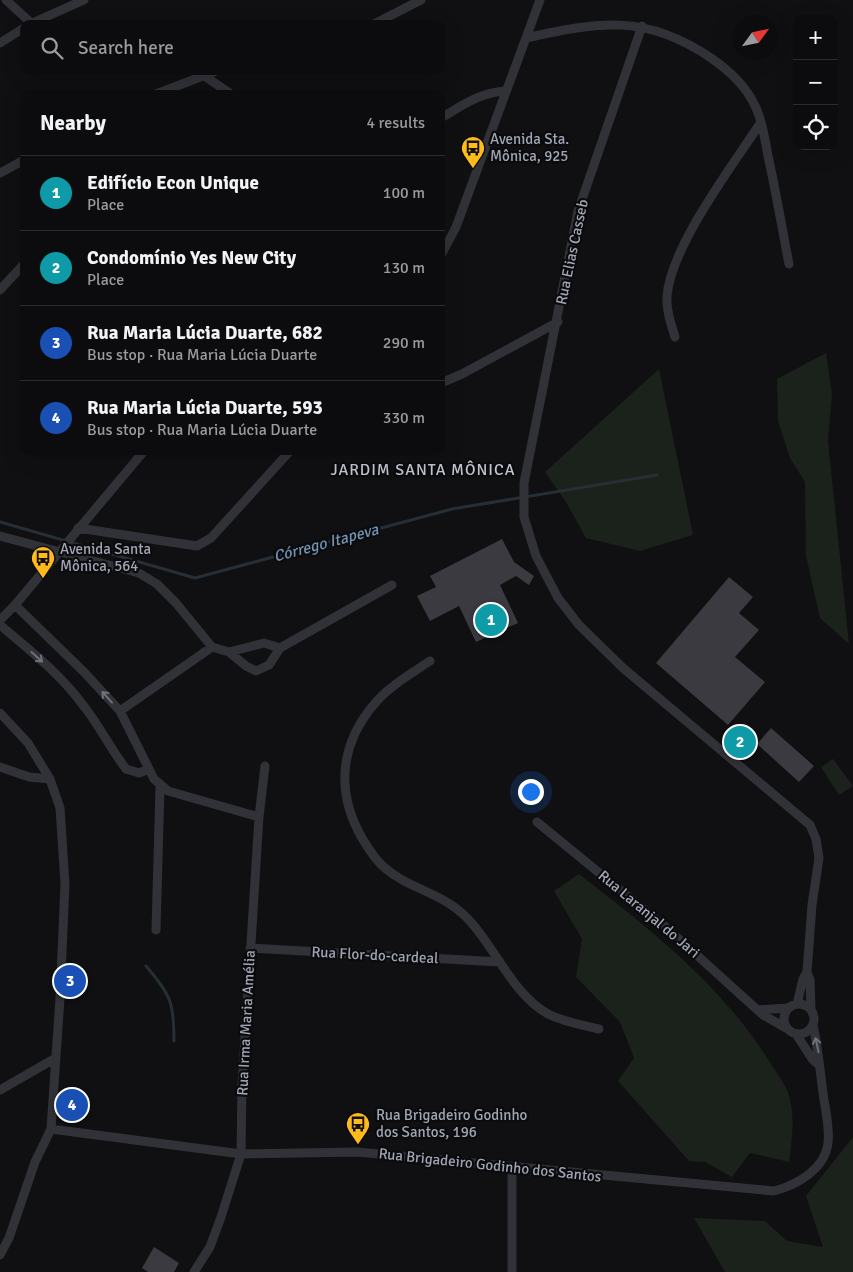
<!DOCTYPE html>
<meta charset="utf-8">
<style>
body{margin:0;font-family:Signika,sans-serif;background:#1a1a1c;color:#f1f3f6}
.controls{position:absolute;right:15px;top:15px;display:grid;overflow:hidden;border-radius:10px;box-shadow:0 5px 20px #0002}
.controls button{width:45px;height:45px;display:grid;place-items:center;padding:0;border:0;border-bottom:1px solid #2c2c2e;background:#0c0c0e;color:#f1f3f6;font:25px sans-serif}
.compass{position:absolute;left:733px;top:15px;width:45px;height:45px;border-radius:50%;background:#0c0c0e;box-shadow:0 5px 20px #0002;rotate:57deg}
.you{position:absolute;left:530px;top:791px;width:18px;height:18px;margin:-12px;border:4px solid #fff;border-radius:50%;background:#1a73e8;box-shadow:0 0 0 8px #1a73e833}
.badge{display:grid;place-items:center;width:32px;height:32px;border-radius:50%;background:#0f766e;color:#fff;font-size:16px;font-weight:700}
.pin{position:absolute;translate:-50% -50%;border:2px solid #fff;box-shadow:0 1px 5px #0006}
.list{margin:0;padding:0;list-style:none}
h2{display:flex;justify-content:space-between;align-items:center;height:65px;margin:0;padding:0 20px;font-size:21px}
h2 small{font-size:16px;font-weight:400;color:#9a9b9e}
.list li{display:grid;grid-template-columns:32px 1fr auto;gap:15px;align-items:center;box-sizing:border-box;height:75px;padding:0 20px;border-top:1px solid #2c2c2e}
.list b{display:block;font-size:19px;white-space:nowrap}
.list p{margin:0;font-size:16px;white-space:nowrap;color:#9a9b9e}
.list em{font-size:16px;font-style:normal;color:#9a9b9e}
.icon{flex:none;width:28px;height:28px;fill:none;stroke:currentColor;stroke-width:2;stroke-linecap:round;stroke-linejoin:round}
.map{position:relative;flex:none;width:853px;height:1272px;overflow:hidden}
.search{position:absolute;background:#0c0c0e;box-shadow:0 5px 20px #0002;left:20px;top:20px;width:425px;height:55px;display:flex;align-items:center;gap:12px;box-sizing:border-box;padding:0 18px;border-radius:10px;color:#9a9b9e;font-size:19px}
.panel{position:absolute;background:#0c0c0e;box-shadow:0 5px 20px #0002;left:20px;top:90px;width:425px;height:365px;border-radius:10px}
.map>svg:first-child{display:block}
.green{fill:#1a221b}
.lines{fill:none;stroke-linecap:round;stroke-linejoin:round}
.stream{stroke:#262e36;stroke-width:3}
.building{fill:#3a3a40}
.street{stroke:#313237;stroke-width:9}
.oneway{stroke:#6e717c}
.labels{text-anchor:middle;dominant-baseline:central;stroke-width:4.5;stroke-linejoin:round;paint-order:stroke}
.poi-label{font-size:15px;fill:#a0a5b4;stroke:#0b0b0d;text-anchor:start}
.street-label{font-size:15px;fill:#a0a5b4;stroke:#0b0b0d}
.neighbourhood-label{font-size:16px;letter-spacing:1px;fill:#c1c5d0;stroke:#0b0b0d}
.water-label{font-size:16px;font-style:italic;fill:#7393b3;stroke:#0b0b0d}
</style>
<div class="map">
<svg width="853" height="1272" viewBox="0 0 853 1272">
<rect width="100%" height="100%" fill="#101012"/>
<path class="green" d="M826,353L832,394L828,441L849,644L820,618L806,556L805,482L790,458L778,421L777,379Z
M659,369L693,535L640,551L586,538L566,502L545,472Z
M833,759L853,786L839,795L821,767Z
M579,874C649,928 724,987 771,1064C776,1072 783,1081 787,1090C796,1112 792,1139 789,1162L750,1153L732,1177L705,1162L689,1161L618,1081L634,1058L620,1022L576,977L582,939L554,891Z
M853,1137V1272H725L694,1218L765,1221L787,1241L823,1247L806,1196Z"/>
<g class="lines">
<path class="stream" d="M0,522L195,578L452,509L657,475
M146,966C171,995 174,1003 174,1041"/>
</g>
<path class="building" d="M502,539L514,562L534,576L529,585L516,576L500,585L518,623L476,642L459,606L430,621L417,596L436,587L430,576Z
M729,577L753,597L739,613L759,630L735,657L765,682L728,725L656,663Z
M771,728L814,766L799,782L757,744Z
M735,730L752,745L745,753L727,739Z
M154,1247L179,1263L174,1272H148L142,1268Z"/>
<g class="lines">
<path class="street" d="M6,0L31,23
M30,24L84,0
M374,24L421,0
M642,26L578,211L524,483V517L536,556L558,598L579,625L623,668L810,825L816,839L819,858L812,905L807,972L803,979L797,1004
M526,38C599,22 645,13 711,58C730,71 747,87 756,108C763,123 765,140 768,156C776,192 782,228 789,264
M0,43L24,28
M203,75L231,94
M156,94L216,71
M441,118C463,105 479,93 505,91
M0,173L24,160
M441,255L456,227L540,0
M0,290L24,264
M675,337C671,324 666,310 667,296C671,246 733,165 761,122
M441,383L462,374L558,322
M78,528L197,546L211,538L290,451
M0,536L139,573L157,584L176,603L212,647L229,652L246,666L256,671L269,665L280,648L392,585
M15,605L84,672L120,711L154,779L168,791L259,817
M0,620L15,605L144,451
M0,625C30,650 60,674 83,705C99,725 110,748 126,769L139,773L149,769
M229,652L264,643L280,648
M430,661C412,673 390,686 376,702C340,743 335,791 362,838C368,848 375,860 385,868C410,890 443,892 468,919C495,947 513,995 548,1014C564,1022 582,1025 599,1029
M120,711L212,647
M0,713L28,743L50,779L60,808L65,884L60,998L51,1129L35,1162L9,1238L0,1255
M0,767L29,777L50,779
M537,822L669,930L763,1015L786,1028
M156,930L160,787
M250,948L500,962
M807,972L810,980L811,1009
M784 1019a15 15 0 1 1 30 0a15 15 0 1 1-30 0Z
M758,1010L787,1008
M796,1034L813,1060L819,1065
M0,1090L54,1059
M51,1129L241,1154L357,1152L774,1191C797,1185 825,1169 828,1143C830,1127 825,1109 823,1093C820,1070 818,1048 813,1025
M194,1272L210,1247L221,1217L241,1154L242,1085L259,817L265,766
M512,1272V1167"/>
</g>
<defs><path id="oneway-shaft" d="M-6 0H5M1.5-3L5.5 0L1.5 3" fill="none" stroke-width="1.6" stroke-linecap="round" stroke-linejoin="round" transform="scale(1.25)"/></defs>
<g class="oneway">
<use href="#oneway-shaft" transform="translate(37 657) rotate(42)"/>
<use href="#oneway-shaft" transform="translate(107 697) rotate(-132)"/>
<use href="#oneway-shaft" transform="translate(817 1045) rotate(-102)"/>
</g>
<defs>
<g id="bus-pin" transform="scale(1.25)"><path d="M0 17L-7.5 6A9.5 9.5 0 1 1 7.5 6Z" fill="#ffba1b" stroke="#0b0b0d"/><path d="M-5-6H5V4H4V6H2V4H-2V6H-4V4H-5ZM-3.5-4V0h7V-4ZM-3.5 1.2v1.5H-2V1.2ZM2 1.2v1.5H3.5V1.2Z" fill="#111"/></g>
</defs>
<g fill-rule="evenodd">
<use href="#bus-pin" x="473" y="148"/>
<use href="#bus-pin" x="43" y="558"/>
<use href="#bus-pin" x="358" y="1124"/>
</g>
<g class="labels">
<g class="poi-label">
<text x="490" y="139">Avenida Sta.<tspan x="490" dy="17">Mônica, 925</tspan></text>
<text x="60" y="549">Avenida Santa<tspan x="60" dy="17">Mônica, 564</tspan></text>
<text x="376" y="1115">Rua Brigadeiro Godinho<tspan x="376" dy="17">dos Santos, 196</tspan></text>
</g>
<g class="street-label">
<text transform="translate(572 252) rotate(-78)">Rua Elias Casseb</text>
<text transform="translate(649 914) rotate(40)">Rua Laranjal do Jari</text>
<text transform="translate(375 955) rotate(3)">Rua Flor-do-cardeal</text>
<text transform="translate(246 1023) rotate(-87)">Rua Irma Maria Amélia</text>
<text transform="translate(490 1165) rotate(6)">Rua Brigadeiro Godinho dos Santos</text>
</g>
<g class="neighbourhood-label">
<text x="423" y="470">JARDIM SANTA MÔNICA</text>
</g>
<g class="water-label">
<text transform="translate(326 543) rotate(-15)">Córrego Itapeva</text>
</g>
</g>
</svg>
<div class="controls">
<button>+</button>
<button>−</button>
<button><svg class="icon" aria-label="locate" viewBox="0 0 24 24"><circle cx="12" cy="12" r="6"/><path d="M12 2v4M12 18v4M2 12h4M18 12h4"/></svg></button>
</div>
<svg class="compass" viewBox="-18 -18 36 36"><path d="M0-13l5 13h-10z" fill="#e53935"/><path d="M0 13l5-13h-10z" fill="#9a9b9e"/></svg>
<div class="you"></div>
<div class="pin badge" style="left:491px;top:620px;background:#0f9aa8">1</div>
<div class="pin badge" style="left:740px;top:742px;background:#0f9aa8">2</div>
<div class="pin badge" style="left:70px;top:981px;background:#1a4fb4">3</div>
<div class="pin badge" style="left:72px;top:1105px;background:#1a4fb4">4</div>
<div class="search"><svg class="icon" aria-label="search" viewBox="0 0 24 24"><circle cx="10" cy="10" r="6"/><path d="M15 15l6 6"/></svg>Search here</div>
<section class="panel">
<h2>Nearby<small>4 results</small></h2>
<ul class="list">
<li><span class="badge" style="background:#0f9aa8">1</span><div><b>Edifício Econ Unique</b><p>Place</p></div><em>100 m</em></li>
<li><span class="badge" style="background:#0f9aa8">2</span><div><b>Condomínio Yes New City</b><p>Place</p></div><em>130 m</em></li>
<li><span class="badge" style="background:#1a4fb4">3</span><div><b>Rua Maria Lúcia Duarte, 682</b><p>Bus stop · Rua Maria Lúcia Duarte</p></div><em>290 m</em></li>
<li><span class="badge" style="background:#1a4fb4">4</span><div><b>Rua Maria Lúcia Duarte, 593</b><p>Bus stop · Rua Maria Lúcia Duarte</p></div><em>330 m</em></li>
</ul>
</section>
</div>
